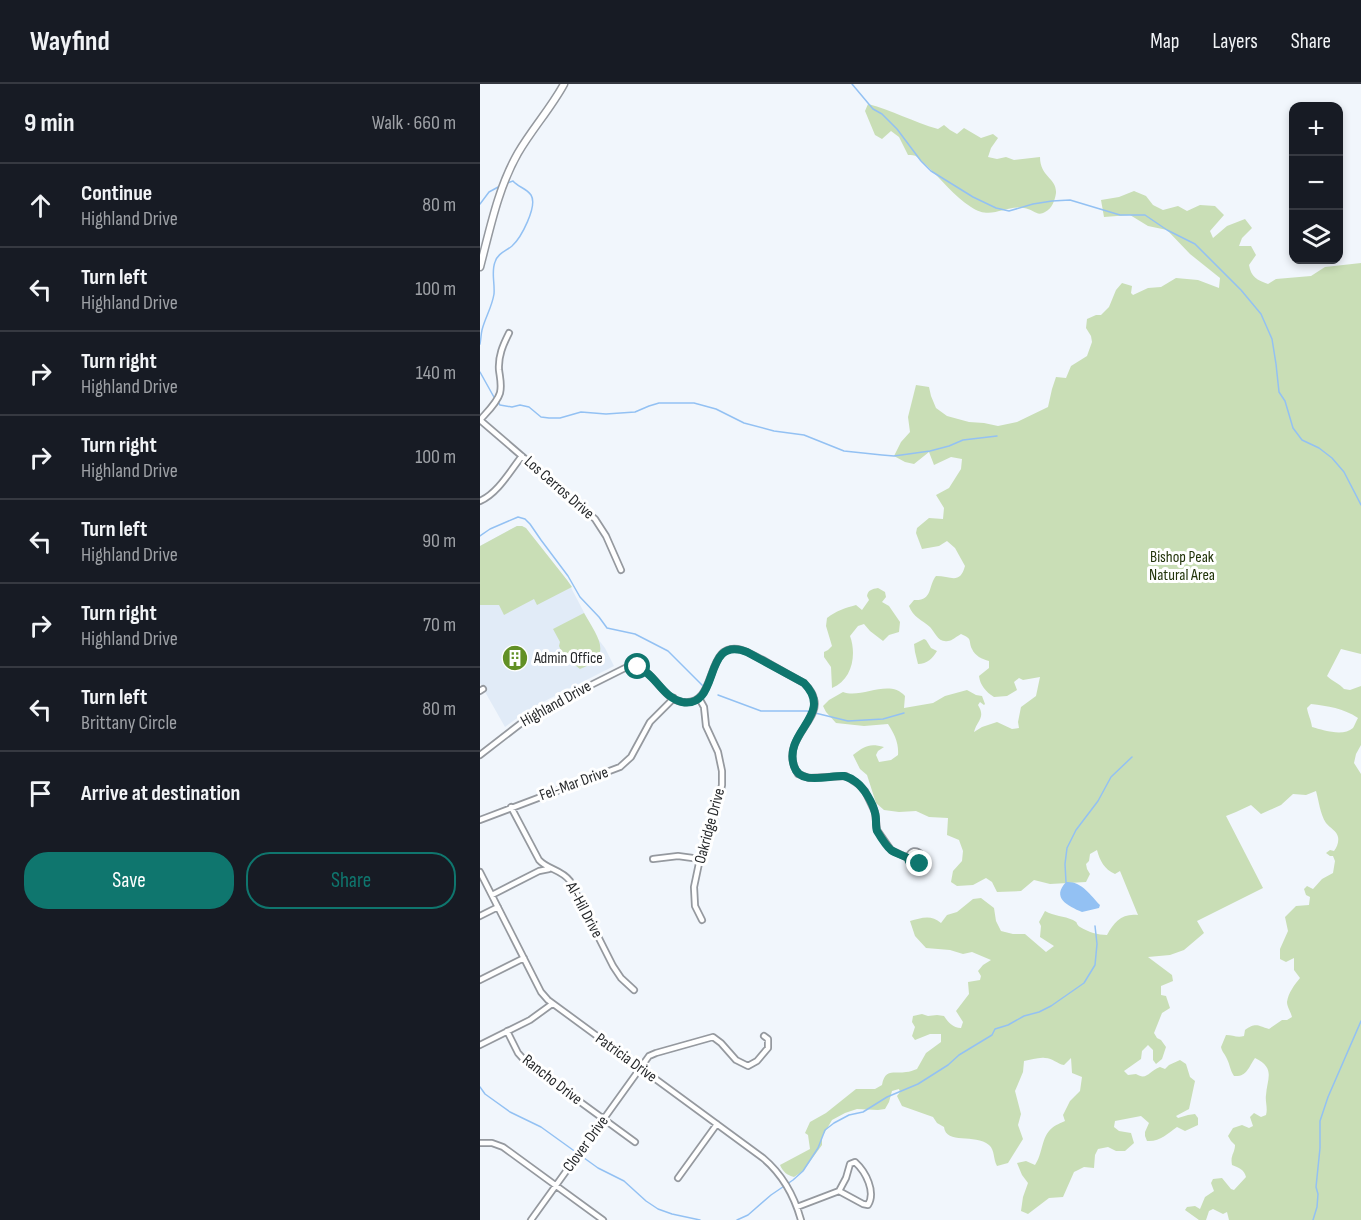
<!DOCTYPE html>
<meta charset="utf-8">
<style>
body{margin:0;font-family:"Sofia Sans Condensed",sans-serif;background:#242831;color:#f1f3f6}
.controls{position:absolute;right:18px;top:18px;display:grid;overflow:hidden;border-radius:12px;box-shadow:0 3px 9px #0003}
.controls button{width:54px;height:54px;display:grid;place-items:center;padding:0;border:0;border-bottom:2px solid #363941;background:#171b24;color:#f1f3f6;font:30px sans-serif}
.stop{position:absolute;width:18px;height:18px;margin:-14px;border:4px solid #0f766e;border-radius:50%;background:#fff}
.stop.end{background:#0f766e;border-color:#fff;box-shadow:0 2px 6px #0008}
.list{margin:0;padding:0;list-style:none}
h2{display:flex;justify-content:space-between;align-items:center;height:78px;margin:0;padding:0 24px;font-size:26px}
h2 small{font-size:20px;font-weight:400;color:#9ea1a6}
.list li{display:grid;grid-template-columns:39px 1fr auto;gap:18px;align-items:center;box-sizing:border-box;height:84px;padding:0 24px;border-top:2px solid #363941}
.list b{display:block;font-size:22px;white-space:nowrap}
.list p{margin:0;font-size:20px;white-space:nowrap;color:#9ea1a6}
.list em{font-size:20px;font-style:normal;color:#9ea1a6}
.actions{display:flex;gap:12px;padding:18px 24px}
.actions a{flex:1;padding:14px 0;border:2px solid #0f766e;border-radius:24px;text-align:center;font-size:21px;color:#0f766e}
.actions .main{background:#0f766e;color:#fff}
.icon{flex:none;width:33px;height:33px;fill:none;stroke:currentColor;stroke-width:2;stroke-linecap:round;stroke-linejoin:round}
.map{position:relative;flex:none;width:881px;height:1136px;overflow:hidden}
header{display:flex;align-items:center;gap:36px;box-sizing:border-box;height:84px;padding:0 30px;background:#171b24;border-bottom:2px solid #363941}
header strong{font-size:28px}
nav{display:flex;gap:33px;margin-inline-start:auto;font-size:21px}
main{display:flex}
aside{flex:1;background:#171b24}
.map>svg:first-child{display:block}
.built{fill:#e1ebf7}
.green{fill:#c9deb6;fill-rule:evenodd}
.water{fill:#93c1f3}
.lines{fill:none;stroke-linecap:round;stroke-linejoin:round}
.stream{stroke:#93c1f3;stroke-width:1.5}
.minor-casing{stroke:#95999f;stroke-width:8}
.tertiary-casing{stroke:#95999f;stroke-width:9}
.minor{stroke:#fff;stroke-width:4.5}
.tertiary{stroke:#fff;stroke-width:6}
.route{stroke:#0f766e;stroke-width:8}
.labels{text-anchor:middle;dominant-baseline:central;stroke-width:6;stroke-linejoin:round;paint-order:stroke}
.street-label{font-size:16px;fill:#27292b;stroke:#fff}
.park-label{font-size:16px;fill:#23350b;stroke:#fff}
.poi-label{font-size:16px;fill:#27292b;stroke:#fff;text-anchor:start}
</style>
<header>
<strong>Wayfind</strong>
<nav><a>Map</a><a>Layers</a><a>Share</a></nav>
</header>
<main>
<aside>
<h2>9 min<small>Walk · 660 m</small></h2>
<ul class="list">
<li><svg class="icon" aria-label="ahead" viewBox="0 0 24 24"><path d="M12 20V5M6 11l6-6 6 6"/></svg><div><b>Continue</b><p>Highland Drive</p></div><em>80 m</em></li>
<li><svg class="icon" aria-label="left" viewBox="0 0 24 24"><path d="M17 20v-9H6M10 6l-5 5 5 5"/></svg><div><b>Turn left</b><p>Highland Drive</p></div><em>100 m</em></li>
<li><svg class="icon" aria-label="right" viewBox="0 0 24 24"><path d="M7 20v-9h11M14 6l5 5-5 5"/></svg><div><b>Turn right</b><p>Highland Drive</p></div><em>140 m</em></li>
<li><svg class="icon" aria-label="right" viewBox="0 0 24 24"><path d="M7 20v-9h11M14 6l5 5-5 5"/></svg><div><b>Turn right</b><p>Highland Drive</p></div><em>100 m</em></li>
<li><svg class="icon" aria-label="left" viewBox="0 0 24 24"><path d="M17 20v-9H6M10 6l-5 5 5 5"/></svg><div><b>Turn left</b><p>Highland Drive</p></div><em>90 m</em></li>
<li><svg class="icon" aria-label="right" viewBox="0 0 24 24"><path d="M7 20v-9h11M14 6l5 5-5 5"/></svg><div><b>Turn right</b><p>Highland Drive</p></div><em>70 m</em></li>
<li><svg class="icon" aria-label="left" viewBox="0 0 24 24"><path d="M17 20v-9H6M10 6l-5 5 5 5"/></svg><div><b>Turn left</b><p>Brittany Circle</p></div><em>80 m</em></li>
<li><svg class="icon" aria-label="arrive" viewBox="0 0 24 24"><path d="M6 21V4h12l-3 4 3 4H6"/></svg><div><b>Arrive at destination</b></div></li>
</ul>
<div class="actions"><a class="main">Save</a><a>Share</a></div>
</aside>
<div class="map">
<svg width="881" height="1136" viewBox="0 0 881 1136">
<rect width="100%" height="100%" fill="#f1f6fc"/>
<path class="built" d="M37,442H42L46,445L87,496L118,555L125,564L134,582L51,624L25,643L0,599V462Z"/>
<path class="green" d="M388,20C412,26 433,38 458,45L464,41L470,46L477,50L484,44L501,54L513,50L518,54L511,64L508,73L517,75L526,73L534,76L560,73C560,93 577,94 576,109C575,116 572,125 565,128C557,133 553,125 544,124C524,121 511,137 491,123C474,112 462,96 447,82C444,80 440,75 437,73C435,71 431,71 428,71L419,53L411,47L402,55L395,51L385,27Z
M654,107L666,112L673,121L683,126L698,122L707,127L720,121L735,122L744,131L730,147L733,154L747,142L765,135L772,144L762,154L759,162H771L776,171L769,181C771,193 777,196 788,200L796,195L831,192L845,183L881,179V570L861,565L847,592C852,597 860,600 864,605L870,606L881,602V661L876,670L874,679L881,690V1136H749L747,1128L743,1130L733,1125L729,1127L726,1136H729H719L705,1126L707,1123L715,1122L720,1125L725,1113L734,1107L731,1099L733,1095L742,1094L751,1105L754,1106L766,1093C764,1085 759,1084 752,1081C750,1071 755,1069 755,1061L751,1057L748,1052L753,1044L762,1041L769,1044L773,1042L770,1033L774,1029L781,1033L786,1031C788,1024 785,1018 786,1011C787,995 796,984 775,974C768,984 767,993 754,992C750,986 750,981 747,975C745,970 742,968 741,963L746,951C753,951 757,954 764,952L765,946C776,938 778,942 789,945L802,936H807L812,933C811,928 807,923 807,918C808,909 815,900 820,894L814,886V874L806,878L800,875V865L808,847L805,833L816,822L829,821L830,813L826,811L824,805L827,802L833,805L842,795L853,789L855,777L853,772H850L846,769L850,766L854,767C857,763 859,758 858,753C857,747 850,744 846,739C840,730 839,717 836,707L826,711L813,710L801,721L781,730L771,721L756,728L746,732L783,804L717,837L724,849L704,866L690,871L668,873L692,891L693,897L681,902V911L686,912L690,924L682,929L674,949L677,954L681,956L686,963L682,975L676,980L673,976V966L668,961L662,967L661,975L644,987L648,991L656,990C667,997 669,987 680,983L685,985L689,981L700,976L706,980L710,993L715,997L709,1025L696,1032L698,1034L708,1031L715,1030L718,1034V1041L705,1047L697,1043C687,1050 680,1058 667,1057L665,1052V1048L669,1039L661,1032L635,1037L634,1043L639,1047L651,1049L654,1059L645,1067H636L628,1063L618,1065L615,1071L614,1084L604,1083L594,1088L583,1113L569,1114L548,1130L541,1127L543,1113L548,1099L542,1091L537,1079L546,1077L555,1081C563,1070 561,1053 572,1044C575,1041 581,1039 585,1037L583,1031L590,1017L600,1007L602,993L592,989L591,974L584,981C577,980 573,974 565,974C559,973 551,976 544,977L543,988L535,1007L541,1030L538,1041L543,1055L528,1079L517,1082C513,1075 515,1066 509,1061C495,1049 466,1061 464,1043L457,1039L453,1033L422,1022L417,1012L420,1008L419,1005L412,1007L409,1018L405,1025L398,1026L377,1025L365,1029L352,1036L342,1053V1061L323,1087L314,1093C307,1091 303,1088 300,1081L330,1065L328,1051L325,1049L330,1038L346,1029L376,1005H395L402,1001C405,984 414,990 426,988C430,988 433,986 437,985L446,969L461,958V950H450L435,956L432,952L435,943L432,938L433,932L442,930L448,932L457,931L464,932C468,938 473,944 481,944L483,938L476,927L489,910L488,898L500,896L501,892L498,887L503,881L511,876L492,868L483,870L470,866L446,864L435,852L430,837C441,834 451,830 461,839L467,831L477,828L493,815L501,814L514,824L516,837L521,847L533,850H545L566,868L574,862L560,853L561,842L559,838L565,827C574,832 584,832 593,836C600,840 594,838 600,843C608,848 618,851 627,851C634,838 642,829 658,831L640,787L635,790C624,785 620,777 617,766L610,770L609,777L606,780L607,785L610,790L606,798L570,800L554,796L541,807L517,808L512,798L506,794L493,801L477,802L471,798L473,787L482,777L483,767L479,756L467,751L468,734L449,733L436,727L419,728L404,726L396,719L387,691L380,685L373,671C385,662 389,659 404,663L398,667L396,671L399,678L411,676L418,671C419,658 414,650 408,640L384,642L356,639L346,628L343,622L349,616L363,608C382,615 409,594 425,612L424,624L453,619L465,612L487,606L496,611L502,612L505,620L504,621L500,618L498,621C506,634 497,636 494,648L502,643L517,638L532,645L539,644L538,638L541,623L556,612L560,593L543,596L539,594L534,598L537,606L527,612L514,613C506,608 500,601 499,592L509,584V577C502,575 495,572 492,565C488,556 493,555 481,550C477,552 472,557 468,557C458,559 455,548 450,543C442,536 433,533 429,522L434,516C453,517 448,502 456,492C471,492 480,501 485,482L475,464L467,457L459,462L442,465L436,449L437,444L449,434L463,435L464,424L456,411L469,404L481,385L482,375L471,373L454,381L449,368L434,380L425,378L414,372L421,358L430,348L428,333L436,301L449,303L451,312L456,324L467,332L489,338L504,339L518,342L537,338L568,323L572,305L576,293L586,294L591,282L607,272L612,258L611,252L606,244L607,235L616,231H621L629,223L636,206L642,199L652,202L651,209L653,211L668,204L681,203L696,194L718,196L739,204L740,194L710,170L687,146L668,142L650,131L624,133L621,116L639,113ZM831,620C848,622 863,624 878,634C876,637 875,641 873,644C863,653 843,646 832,643C831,635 828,631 827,624Z
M37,442H42L46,444L87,496L92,503L57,521L54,515L24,531L19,521H0V462Z
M398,504L405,508L406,513L402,518L409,522L420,538L419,548L409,551L403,557L390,547L384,540L378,542L370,552C377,571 372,596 352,604L351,583L344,573V568L348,566L352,562L346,542L347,534C356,527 365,524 376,521L382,526L389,516L387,512C388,506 392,505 398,504Z
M104,529C117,552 135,572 100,585L91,578L87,580L79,562L80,558L73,545Z
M444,555L446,556L451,564L457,567C453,574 447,580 438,580L435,568L434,560Z"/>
<path class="water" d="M586,798C602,797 610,811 620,821L619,824L602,828C588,822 571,814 586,798Z"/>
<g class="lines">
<path class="stream" d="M372,0L393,25L402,30L417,45L441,77L451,87L493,113L516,124L529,127L553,120L572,117L590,116L640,131H665L687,146L715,160L761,206L781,230L792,255L796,280L799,308L805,317L813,344L822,356L839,364L852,374L864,388L881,421
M0,120L9,108L20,102
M0,260C1,255 1,250 2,246C5,234 12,223 14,210C15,199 11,188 15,178C18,169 26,167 32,162C41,154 58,122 51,111C46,104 38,103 33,97L27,99
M0,288L15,315
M18,318L20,321L32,323L40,321L49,323L61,333L69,334H80L101,328L126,330L155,328L169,322L179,319H214L236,325L264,339L294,347L324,351L364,367L402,371L414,372L450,367L469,362L483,356L517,352
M0,452L10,445L38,433L45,435L50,440L61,456L88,492L100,513L119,533L127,544L155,550L188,567L223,602
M238,611L281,627H327L368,637L403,635L424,629
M586,798L585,780L587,764L596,746L618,717L631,693L652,673
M0,1003L5,1010L30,1028L61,1043L118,1084L144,1097L166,1117L178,1125L192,1130L220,1136
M257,1136L268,1131L291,1111L313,1096L323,1087L338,1064L345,1046L354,1039L369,1031L383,1028L407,1013L438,1000L468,981L479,971L512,951L515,945L528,941L544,932L559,928L571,922L604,899L615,881L617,860L615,842
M833,1136L837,1123L838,1110L836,1103L840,1064V1037L848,1013L881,937"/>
<g class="minor-casing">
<path id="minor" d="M0,336L115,435L126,452L141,486
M0,336C7,328 17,319 20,309C22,301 20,294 19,286C18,272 23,261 29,249
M0,417C18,409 30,387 42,372
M0,607L3,605
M219,614L224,623L226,642L238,668L242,687V701L232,744L222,765L214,803L215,822L222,836
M0,671L53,630L147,583C175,580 179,615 203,618C240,622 223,555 262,566C269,568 276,573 283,576C296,584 310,591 324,599C328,603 333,608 334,615C341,637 297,658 318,690L329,694L366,692L378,700L385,707L395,728L397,746L411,766L428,774C431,785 442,782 442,771C436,765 431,766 428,774
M31,723L59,776C68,786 81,785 90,797L133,882L141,894L154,906
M0,736L140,683L151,673L170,638L194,614
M173,775L198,772L220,775
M0,788L61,908L68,916L283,1074C302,1090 314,1111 321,1136
M12,811L59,787L69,785
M0,832L18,823
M0,896L44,874
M27,947L38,969L47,979L155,1058
M0,961L50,936L72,920
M0,1059H12L23,1063L123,1136
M375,1078C386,1088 396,1108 388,1121L383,1120L359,1107L366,1094L370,1080Z
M198,1094L237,1040
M317,1123L359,1107
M51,1136L169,972L176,969L233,953L241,959L256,976L268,982L277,977L288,964V955L284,952"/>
</g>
<g class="tertiary-casing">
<path id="tertiary" d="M0,183C10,145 18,104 38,69C52,45 71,24 84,0"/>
</g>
<use href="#minor" class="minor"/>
<use href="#tertiary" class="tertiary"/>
</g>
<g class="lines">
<path class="route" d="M158,583C175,590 183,614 202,618C242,625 221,550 267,568L324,599C355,631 303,647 314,682C320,702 349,691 364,692C368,693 372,695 376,698C384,704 393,719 395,729C397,734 395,742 397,747C400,752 406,762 411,766C415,769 422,771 428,774C429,780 433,782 440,780"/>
</g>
<defs>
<g id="building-disc" transform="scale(1.35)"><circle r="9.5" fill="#629025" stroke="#fff"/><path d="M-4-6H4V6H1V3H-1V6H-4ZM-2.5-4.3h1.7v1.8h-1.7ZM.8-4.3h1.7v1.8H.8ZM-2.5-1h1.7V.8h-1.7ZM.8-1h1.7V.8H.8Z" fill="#fff"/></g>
</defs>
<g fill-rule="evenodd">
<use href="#building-disc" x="35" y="574"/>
</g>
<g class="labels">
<g class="street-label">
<text transform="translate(79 404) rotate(41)">Los Cerros Drive</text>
<text transform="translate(76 620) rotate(-29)">Highland Drive</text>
<text transform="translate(94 700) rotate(-20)">Fel-Mar Drive</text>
<text transform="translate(230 742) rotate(-75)">Oakridge Drive</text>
<text transform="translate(104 826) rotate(62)">Al-Hil Drive</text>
<text transform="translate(146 974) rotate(36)">Patricia Drive</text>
<text transform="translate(72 996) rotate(38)">Rancho Drive</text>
<text transform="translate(106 1060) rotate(-54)">Clover Drive</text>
</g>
<g class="park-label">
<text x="702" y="473">Bishop Peak<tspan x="702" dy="18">Natural Area</tspan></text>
</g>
<g class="poi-label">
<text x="54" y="574">Admin Office</text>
</g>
</g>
</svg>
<div class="controls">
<button>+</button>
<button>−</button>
<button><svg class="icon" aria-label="layers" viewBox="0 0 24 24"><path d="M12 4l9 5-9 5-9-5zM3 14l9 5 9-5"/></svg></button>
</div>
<div class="stop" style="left:158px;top:583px"></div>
<div class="stop end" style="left:440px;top:780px"></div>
</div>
</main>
